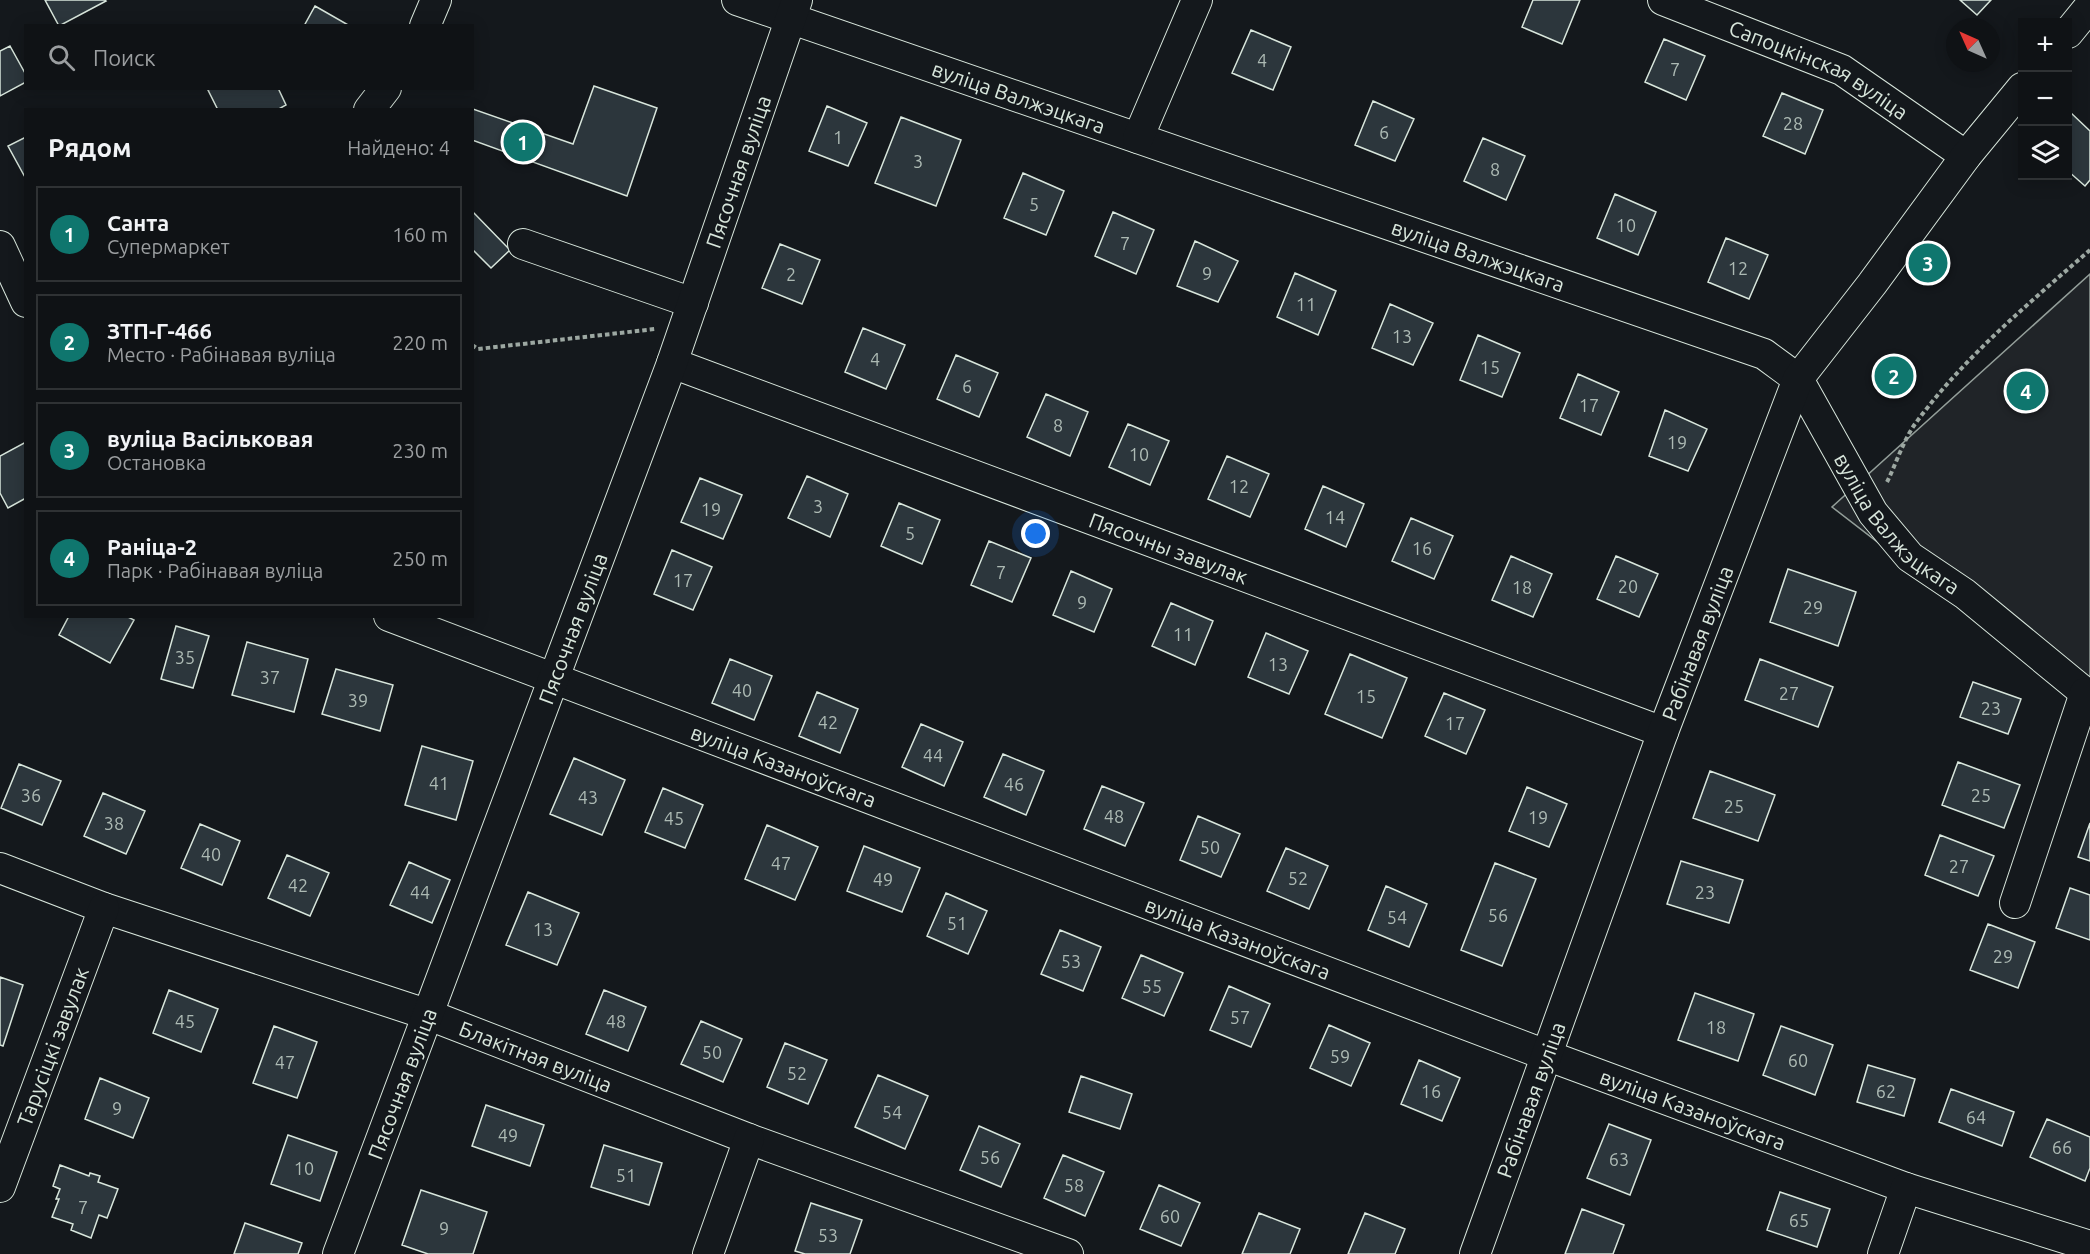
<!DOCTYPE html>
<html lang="ru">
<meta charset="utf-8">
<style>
body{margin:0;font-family:Ubuntu,sans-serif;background:#1d2022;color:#f1f3f6}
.controls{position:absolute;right:18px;top:18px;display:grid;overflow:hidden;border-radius:0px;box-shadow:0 3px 15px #0003}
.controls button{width:54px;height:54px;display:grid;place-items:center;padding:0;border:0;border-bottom:2px solid #2f3234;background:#0f1215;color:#f1f3f6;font:30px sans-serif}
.compass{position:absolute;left:1946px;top:18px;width:54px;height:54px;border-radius:50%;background:#0f1215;box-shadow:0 3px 15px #0003;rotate:315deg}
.you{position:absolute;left:1036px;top:534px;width:21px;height:21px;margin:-15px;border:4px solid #fff;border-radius:50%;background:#1a73e8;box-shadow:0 0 0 9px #1a73e833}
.badge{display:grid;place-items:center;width:39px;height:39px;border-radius:50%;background:#0f766e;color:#fff;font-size:20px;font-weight:700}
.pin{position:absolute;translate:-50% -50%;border:3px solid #fff;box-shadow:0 2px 6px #0006}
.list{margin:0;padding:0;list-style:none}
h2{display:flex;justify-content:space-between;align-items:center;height:78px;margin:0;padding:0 24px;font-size:26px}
h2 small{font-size:20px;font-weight:400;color:#9b9ea0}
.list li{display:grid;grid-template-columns:39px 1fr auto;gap:18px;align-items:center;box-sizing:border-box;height:96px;margin:0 12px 12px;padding:0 12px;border:2px solid #2f3234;border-radius:0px}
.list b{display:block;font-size:22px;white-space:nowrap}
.list p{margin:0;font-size:20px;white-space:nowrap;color:#9b9ea0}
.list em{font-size:20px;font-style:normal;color:#9b9ea0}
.icon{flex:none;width:33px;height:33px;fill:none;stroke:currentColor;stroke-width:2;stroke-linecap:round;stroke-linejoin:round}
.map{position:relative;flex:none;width:2090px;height:1254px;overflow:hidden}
.search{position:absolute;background:#0f1215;box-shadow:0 3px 15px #0003;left:24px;top:24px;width:450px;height:66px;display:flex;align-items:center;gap:15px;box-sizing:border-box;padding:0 21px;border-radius:0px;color:#9b9ea0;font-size:22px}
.panel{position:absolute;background:#0f1215;box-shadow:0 3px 15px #0003;left:24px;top:108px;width:450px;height:510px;border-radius:0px}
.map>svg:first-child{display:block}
.green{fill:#202428;stroke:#939e99;stroke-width:1.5}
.building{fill:#2c363c;stroke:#d8e6dc;stroke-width:1.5}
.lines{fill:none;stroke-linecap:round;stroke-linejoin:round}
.minor-casing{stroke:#d8e6dc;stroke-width:32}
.path{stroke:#9da8a2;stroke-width:4;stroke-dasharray:4.5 3;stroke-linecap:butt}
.minor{stroke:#14181c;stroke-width:30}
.labels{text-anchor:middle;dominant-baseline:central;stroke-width:4.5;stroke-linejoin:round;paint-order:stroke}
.number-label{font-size:18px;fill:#adbab4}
.street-label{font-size:21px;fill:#d8e6dc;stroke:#14181c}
</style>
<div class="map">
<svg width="2090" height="1254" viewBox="0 0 2090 1254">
<rect width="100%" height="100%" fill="#14181c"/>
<path class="green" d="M2090,274V706L1832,507Z"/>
<path class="building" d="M45,0H105L106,1L59,26Z
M1533,0H1580L1562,44L1522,27Z
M1960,0H1991L1977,15Z
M315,6L350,26H304Z
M1251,30L1291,47L1273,90L1232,73Z
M1664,39L1705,56L1686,100L1645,82Z
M10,46L26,75V82L0,96V51Z
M594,86L657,108L627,196L472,140L473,109L573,144Z
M212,88H278L286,105L277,110H218L208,90Z
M1782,93L1823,110L1805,154L1763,136Z
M1373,101L1414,119L1395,161L1355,145Z
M827,106L867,123L848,166L809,151Z
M2070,112L2090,131V180L2085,186L2068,171V114Z
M901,117L961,140L936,206L875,183Z
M26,137V179L8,146Z
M1483,138L1525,156L1506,200L1464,181Z
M1023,173L1064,191L1046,235L1004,218Z
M1615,194L1656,212L1638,255L1597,238Z
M472,211L510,250L491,268L472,249Z
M1113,212L1154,230L1136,274L1095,256Z
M1726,238L1768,255L1749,299L1708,282Z
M1195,241L1238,261L1218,302L1177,286Z
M780,244L820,260L802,304L762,288Z
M1295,273L1336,291L1318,335L1277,317Z
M1390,304L1433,323L1413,365L1372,348Z
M863,328L905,345L886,389L845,372Z
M1478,335L1520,353L1502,397L1460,380Z
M956,355L998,373L979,417L937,399Z
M1889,361L1909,373L1899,391L1878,379Z
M1578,374L1619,392L1601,435L1560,418Z
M1046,394L1088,412L1070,456L1027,437Z
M1665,410L1707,429L1688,471L1649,456Z
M1128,424L1169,441L1150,485L1109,467Z
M26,442V498L8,508L0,493V456Z
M1227,456L1269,474L1250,517L1208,499Z
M807,476L848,494L830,537L788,518Z
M700,478L742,495L723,539L681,522Z
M1323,486L1364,504L1346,547L1305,529Z
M899,503L940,520L922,564L881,546Z
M1411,518L1453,536L1434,579L1392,561Z
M989,541L1031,558L1012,602L971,585Z
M672,550L712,567L693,610L654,594Z
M1511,556L1552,574L1533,617L1492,600Z
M1616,556L1658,574L1639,617L1597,599Z
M1788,569L1856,592L1838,646L1770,622Z
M1071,571L1112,589L1094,632L1053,615Z
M1171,603L1213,621L1195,665L1152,646Z
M69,616H126L134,620L110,663L59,635Z
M176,626L209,636L193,688L161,679Z
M1266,633L1308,651L1289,694L1248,677Z
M247,642L308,659L294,712L232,695Z
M1350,654L1407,678L1382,738L1325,714Z
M730,659L772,676L754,720L712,703Z
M1760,659L1833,687L1818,727L1745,700Z
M336,669L393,685L380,731L322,714Z
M1973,682L2021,699L2008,734L1960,717Z
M817,692L858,709L840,753L799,736Z
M1444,693L1485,710L1466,754L1425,736Z
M921,724L963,742L944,786L902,767Z
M422,746L473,761L456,820L405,805Z
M1003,754L1044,771L1026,815L984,797Z
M574,758L625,780L602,835L550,814Z
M1958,762L2020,785L2004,828L1942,805Z
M19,764L61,781L42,825L1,808Z
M1710,771L1775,795L1758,841L1693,818Z
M1102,786L1144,803L1125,846L1084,829Z
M1527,787L1567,804L1549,847L1509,831Z
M663,788L703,805L685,848L645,832Z
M103,793L145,811L126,854L84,836Z
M1198,816L1240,834L1221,877L1180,860Z
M2090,823V861L2078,857Z
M200,824L240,841L222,885L181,868Z
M767,825L818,847L795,900L745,879Z
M1940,835L1994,856L1978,896L1925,875Z
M864,846L920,868L902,912L847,891Z
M1286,848L1328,866L1309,909L1267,891Z
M287,855L329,873L310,916L268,898Z
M1681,861L1743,880L1729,923L1667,904Z
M409,862L450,880L432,923L390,905Z
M1495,863L1536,879L1502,966L1461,950Z
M1386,886L1427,904L1409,947L1368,930Z
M2070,888L2090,895V940L2056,928Z
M528,892L579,913L557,965L506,945Z
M946,893L987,911L968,954L927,936Z
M1988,924L2035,942L2018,988L1970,970Z
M1060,930L1101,947L1083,991L1041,974Z
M1141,955L1183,973L1164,1016L1122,998Z
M0,977L23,985L3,1046L0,1045Z
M1229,986L1270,1004L1251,1047L1210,1030Z
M169,990L218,1009L201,1052L153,1033Z
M604,990L646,1007L628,1051L586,1034Z
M1695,993L1754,1014L1738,1061L1678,1040Z
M701,1021L742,1039L723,1082L681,1064Z
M1329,1025L1370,1043L1351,1086L1310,1068Z
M274,1026L317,1042L297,1098L253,1083Z
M1781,1026L1833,1045L1815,1095L1763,1075Z
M785,1043L827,1060L808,1104L767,1087Z
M1419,1060L1460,1078L1442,1121L1401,1104Z
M1868,1065L1915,1079L1904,1116L1857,1102Z
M878,1075L928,1096L905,1149L855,1127Z
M1081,1076L1132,1094L1120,1129L1069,1112Z
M100,1078L149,1098L133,1138L85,1119Z
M1951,1089L2014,1112L2002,1146L1939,1122Z
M486,1105L544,1125L530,1166L472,1146Z
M2047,1119L2090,1137V1168L2085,1181L2030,1157Z
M1609,1124L1651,1140L1630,1195L1587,1178Z
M979,1126L1020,1144L1001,1187L960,1170Z
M288,1135L337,1152L320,1201L271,1184Z
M604,1145L662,1163L649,1205L591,1187Z
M1063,1155L1104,1172L1085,1216L1044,1198Z
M60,1165L89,1176L90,1173L100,1176L98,1182L118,1189L107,1218L99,1215L91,1238L71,1230L73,1224L52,1217L59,1199H56L60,1189L53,1186Z
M1159,1185L1200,1203L1181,1246L1140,1229Z
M421,1190L487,1212L473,1254H428L402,1245Z
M1780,1192L1830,1209L1817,1247L1767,1230Z
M811,1203L862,1220L850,1254H805L795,1251Z
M1582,1209L1624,1225L1613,1254H1565Z
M1259,1213L1300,1229L1290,1254H1242Z
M1365,1213L1405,1229L1395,1254H1348Z
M245,1223L302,1243L298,1254H234Z"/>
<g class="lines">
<g class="minor-casing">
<g id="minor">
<path id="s1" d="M737,0L1764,354L1798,379L1873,513L1910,557L1965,594L2090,697"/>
<path id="s2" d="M1663,0L1842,70L1966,156"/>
<path d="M425,26L436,0"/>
<path d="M2068,33L2090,6"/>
<path d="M369,110L386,88"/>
<path d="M1138,138L1197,0"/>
<path d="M523,244L693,303"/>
<path d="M0,246L26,302"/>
<path id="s3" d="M672,363L1663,732"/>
<path id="s4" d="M389,616L1546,1055L1906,1188L2090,1246"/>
<path id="s5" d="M0,868L104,908L429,1015L749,1139L1068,1254"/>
<path d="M2015,903L2085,693"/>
<path id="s6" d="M0,1187L104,908"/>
<path id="s7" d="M338,1254L672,363L797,0"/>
<path d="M708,1254L749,1139"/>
<path id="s8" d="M1475,1254L1663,732L1798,379L1872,284L1966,156L2022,88"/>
<path d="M1883,1254L1906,1188"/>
</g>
</g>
<path class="path" d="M472,345L478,349L655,329
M1887,482C1896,464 1903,441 1915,424C1963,358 2029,303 2090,250"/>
<use href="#minor" class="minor"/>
</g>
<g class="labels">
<g class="number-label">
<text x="1262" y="60">4</text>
<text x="1675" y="69">7</text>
<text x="1793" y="123">28</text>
<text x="1384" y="132">6</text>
<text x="838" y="137">1</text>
<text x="918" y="161">3</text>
<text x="1495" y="169">8</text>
<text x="1034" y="204">5</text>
<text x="1626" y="225">10</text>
<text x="1125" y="243">7</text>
<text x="1738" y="268">12</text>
<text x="1207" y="273">9</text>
<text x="791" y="274">2</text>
<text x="1306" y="304">11</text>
<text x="1402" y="336">13</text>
<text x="875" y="359">4</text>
<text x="1490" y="367">15</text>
<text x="967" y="386">6</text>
<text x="1589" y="405">17</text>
<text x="1058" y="425">8</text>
<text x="1677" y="442">19</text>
<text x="1139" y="454">10</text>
<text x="1239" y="486">12</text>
<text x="818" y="506">3</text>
<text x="711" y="509">19</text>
<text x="1335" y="517">14</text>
<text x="910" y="533">5</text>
<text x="1422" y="548">16</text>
<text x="1001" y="572">7</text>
<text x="683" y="580">17</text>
<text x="1628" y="586">20</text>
<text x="1522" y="587">18</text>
<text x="1082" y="602">9</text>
<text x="1813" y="607">29</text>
<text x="1183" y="634">11</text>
<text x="185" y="657">35</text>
<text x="1278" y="664">13</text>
<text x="270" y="677">37</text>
<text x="742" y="690">40</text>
<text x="1789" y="693">27</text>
<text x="1366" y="696">15</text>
<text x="358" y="700">39</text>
<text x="1991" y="708">23</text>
<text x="828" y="722">42</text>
<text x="1455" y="723">17</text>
<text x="933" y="755">44</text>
<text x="439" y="783">41</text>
<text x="1014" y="784">46</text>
<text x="31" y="795">36</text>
<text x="1981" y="795">25</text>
<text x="588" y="797">43</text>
<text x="1734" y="806">25</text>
<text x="1114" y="816">48</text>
<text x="1538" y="817">19</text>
<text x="674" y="818">45</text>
<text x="114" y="823">38</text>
<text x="1210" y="847">50</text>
<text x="211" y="854">40</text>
<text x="781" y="863">47</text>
<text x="1959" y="866">27</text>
<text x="1298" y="878">52</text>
<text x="883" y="879">49</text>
<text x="298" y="885">42</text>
<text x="420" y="892">44</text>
<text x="1705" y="892">23</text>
<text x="1498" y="915">56</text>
<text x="1397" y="917">54</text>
<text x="957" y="923">51</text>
<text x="543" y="929">13</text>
<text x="2003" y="956">29</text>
<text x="1071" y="961">53</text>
<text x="1152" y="986">55</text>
<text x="1240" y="1017">57</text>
<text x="185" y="1021">45</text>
<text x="616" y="1021">48</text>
<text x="1716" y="1027">18</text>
<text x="712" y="1052">50</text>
<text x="1340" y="1056">59</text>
<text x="1798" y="1060">60</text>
<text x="285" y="1062">47</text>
<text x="797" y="1073">52</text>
<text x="1431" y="1091">16</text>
<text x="1886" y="1091">62</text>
<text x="117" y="1108">9</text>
<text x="892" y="1112">54</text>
<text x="1976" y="1117">64</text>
<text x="508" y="1135">49</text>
<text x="2062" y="1147">66</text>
<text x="990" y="1157">56</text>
<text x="1619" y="1159">63</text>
<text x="304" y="1168">10</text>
<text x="626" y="1175">51</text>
<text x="1074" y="1185">58</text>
<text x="83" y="1207">7</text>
<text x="1170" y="1216">60</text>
<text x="1799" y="1220">65</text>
<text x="444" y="1228">9</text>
<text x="828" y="1235">53</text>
</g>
<g class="street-label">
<text stroke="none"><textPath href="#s2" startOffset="171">Сапоцкінская вуліца</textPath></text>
<text stroke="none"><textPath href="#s1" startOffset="298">вуліца Валжэцкага</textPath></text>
<text stroke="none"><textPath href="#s7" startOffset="1154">Пясочная вуліца</textPath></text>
<text stroke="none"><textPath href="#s1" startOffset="784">вуліца Валжэцкага</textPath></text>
<text stroke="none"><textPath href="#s1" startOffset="1306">вуліца Валжэцкага</textPath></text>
<text stroke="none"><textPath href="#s3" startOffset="530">Пясочны завулак</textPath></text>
<text stroke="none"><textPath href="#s7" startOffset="668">Пясочная вуліца</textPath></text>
<text stroke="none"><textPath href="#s8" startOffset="650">Рабінавая вуліца</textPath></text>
<text stroke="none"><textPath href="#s4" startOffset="422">вуліца Казаноўскага</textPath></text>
<text stroke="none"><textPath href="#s4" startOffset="908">вуліца Казаноўскага</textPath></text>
<text stroke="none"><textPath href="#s6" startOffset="150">Тарусіцкі завулак</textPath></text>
<text stroke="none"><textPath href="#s5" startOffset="568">Блакітная вуліца</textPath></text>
<text stroke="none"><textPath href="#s7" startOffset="182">Пясочная вуліца</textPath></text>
<text stroke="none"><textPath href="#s8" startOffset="164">Рабінавая вуліца</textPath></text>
<text stroke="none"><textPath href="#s4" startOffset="1394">вуліца Казаноўскага</textPath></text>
</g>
</g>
</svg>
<div class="controls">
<button>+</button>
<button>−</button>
<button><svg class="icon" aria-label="layers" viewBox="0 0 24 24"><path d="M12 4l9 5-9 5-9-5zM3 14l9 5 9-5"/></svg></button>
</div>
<svg class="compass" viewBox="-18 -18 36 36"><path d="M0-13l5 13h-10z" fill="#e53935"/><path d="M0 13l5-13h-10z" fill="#9b9ea0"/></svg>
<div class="you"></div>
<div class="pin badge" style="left:523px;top:142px">1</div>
<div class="pin badge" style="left:1894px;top:376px">2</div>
<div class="pin badge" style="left:1928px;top:263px">3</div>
<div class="pin badge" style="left:2026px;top:391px">4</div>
<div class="search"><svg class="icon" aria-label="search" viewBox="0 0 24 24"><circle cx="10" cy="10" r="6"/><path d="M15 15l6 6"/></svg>Поиск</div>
<section class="panel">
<h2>Рядом<small>Найдено: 4</small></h2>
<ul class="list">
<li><span class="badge">1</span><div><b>Санта</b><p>Супермаркет</p></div><em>160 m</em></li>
<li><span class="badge">2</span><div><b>ЗТП-Г-466</b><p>Место · Рабінавая вуліца</p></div><em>220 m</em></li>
<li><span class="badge">3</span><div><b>вуліца Васільковая</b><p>Остановка</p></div><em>230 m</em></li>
<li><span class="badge">4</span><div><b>Раніца-2</b><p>Парк · Рабінавая вуліца</p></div><em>250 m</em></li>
</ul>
</section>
</div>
